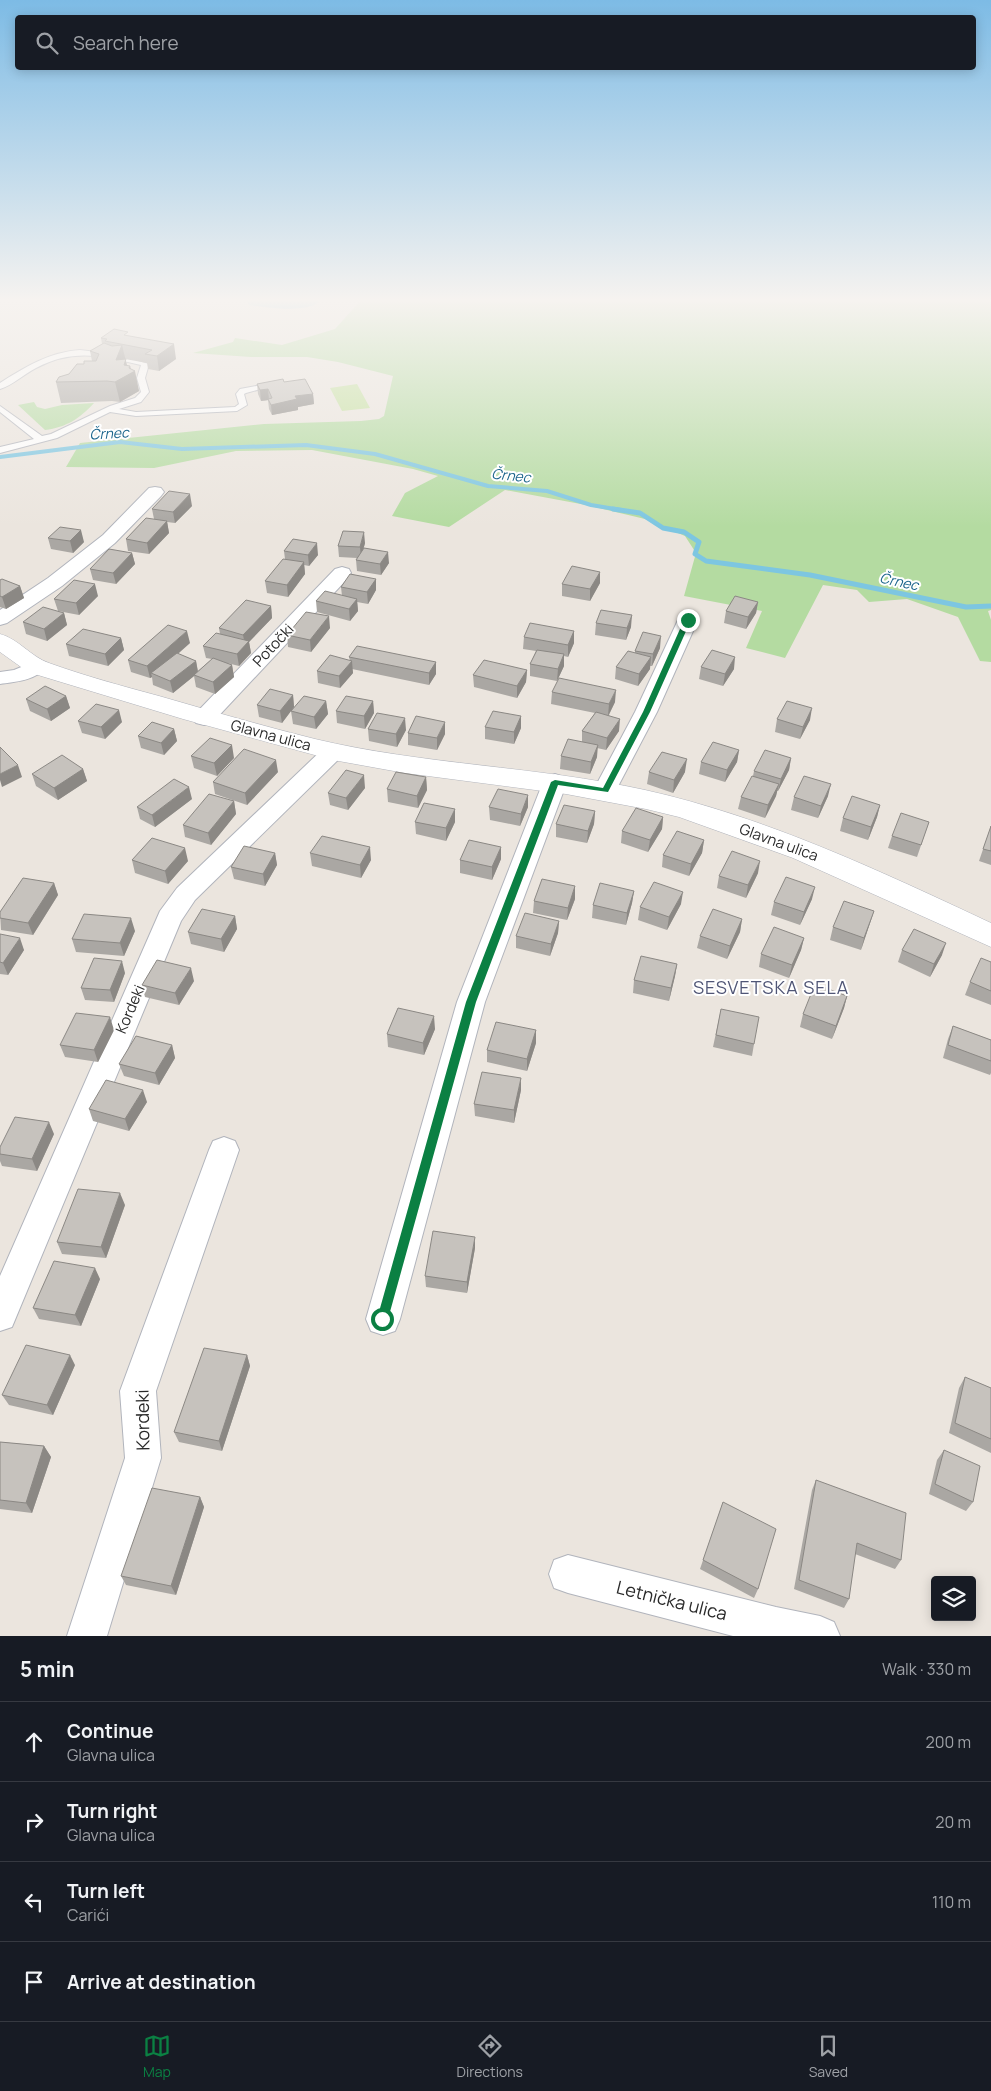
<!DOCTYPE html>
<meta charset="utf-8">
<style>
body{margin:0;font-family:Manrope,sans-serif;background:#20242c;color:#f1f3f6}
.controls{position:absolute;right:15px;bottom:15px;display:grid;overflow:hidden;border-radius:5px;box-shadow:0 2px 12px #0003}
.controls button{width:45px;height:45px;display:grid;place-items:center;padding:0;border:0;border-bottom:1px solid #363941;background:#171b24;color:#f1f3f6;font:25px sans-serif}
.stop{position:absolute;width:15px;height:15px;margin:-11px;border:4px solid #0b8043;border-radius:50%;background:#fff}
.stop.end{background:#0b8043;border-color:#fff;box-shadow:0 1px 5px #0008}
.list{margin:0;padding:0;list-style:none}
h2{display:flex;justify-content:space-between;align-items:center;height:65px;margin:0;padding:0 20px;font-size:21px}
h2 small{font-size:16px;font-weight:400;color:#9ea1a6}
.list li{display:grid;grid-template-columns:32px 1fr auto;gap:15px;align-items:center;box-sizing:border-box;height:80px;padding:0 20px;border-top:1px solid #363941}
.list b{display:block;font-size:19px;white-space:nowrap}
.list p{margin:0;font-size:16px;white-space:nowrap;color:#9ea1a6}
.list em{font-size:16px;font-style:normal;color:#9ea1a6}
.icon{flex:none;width:28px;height:28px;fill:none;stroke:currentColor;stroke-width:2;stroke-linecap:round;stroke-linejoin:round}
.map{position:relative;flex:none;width:991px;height:1636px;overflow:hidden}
.search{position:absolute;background:#171b24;box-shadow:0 2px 12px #0003;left:15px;right:15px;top:15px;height:55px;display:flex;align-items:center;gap:12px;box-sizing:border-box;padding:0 18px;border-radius:5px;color:#9ea1a6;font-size:19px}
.sheet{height:385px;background:#171b24}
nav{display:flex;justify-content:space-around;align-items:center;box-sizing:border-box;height:70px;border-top:1px solid #363941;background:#171b24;font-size:14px;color:#9ea1a6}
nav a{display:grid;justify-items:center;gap:2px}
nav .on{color:#0b8043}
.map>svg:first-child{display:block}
.green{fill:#b4dba1}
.pitch{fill:#c4e19e}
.water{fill:#7dc6e1}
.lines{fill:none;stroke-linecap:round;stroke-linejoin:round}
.stream-far1{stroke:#7dc6e1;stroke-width:4}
.stream{stroke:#7dc6e1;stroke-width:5}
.service-casing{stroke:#b1b4bc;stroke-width:2}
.minor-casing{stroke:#b1b4bc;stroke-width:2}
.tertiary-casing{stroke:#b1b4bc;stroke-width:1}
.service{fill:#fff;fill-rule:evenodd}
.minor{fill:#fff;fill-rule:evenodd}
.tertiary{fill:#fff;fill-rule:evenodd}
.wall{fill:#aaa7a3}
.shaded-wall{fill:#8b8884}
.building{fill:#c6c2bd;stroke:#8b8884}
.route{fill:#0b8043}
.labels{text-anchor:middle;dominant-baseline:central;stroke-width:4;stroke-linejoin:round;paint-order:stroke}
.far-water-label{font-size:14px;font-style:italic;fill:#1c658c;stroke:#fff}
.street-label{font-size:15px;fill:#2a2a2a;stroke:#fff}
.quarter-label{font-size:18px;letter-spacing:1px;fill:#505676;stroke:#fff}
.near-street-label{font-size:18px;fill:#2a2a2a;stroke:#fff}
</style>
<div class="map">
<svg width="991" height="1636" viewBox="0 0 991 1636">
<rect width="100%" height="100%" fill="#ebe5de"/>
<path class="green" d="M363,298H991V610L988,611L991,620V662L980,661L958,617L907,599L869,602L857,590L823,585L785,658L746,648L762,611L684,596L696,553L685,536L645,519L586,505L505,490L449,527L392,516L405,493L438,476L413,469L312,450L236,451L154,468L66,467L80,443L264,424L361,421L379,419L384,416L393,376L338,362L307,357H251L193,353L233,342L235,338L282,345L335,329Z
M34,402L37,407L45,409L62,405L94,403C79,419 67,427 45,430L18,405Z"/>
<path class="pitch" d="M357,384L370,408L342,411L330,388Z"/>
<path class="water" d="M231,298H304L320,301C307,314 266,307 249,305L246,301L234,300Z"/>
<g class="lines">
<path class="stream-far1" d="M0,457L120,442L182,449L306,445L375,454L488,486L547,491L591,505L621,510"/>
<path class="stream" d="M613,509L640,513L663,528L684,532L699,542L695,554L706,561L810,575L966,607L991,606"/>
<g class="service-casing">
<path id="service" d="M80,350L113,354L149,364L145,378L149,392L141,402L119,409L136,412L235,407L239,404L236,394L240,389L272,383L276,385L246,393L244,394L247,405L237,411L136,416L110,412L57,438L0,453V447L34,439L0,412V406L42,436L51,434L110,406L135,398L141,392L137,378L141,365C102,356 74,348 36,368C24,374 13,385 0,389V383C25,367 50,352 80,350Z"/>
</g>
<g class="minor-casing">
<path id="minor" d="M155,487L161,488L164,492L161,496L115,543L62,586L7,623L0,625V610L48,578L103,535L149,488Z
M342,567L349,569L351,573L349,577L212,723L204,725L196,723L193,718L196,713L335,569Z
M688,614L695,616L698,620L657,712L613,796L605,799L597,796L593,791L635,712L678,620L681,616Z
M36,661L43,663L46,667C37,680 15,682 0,684V672L14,670Z
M333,745L341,747L344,752L341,757L195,900L181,921L12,1327L0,1331V1276L160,911L177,888L325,747Z
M555,774L563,777L567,782L485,1002L400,1319L395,1331L383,1335L371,1331L366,1319L457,1002L543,782L547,777Z
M224,1137L235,1141L239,1150L156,1391L161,1458L107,1636H67L125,1458L120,1391L209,1150L213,1141Z
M568,1555L776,1607L820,1616L834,1622L840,1636H733L568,1593L554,1588L549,1574L554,1560Z"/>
</g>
<g class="tertiary-casing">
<path id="tertiary" d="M0,634C19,639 31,657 49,663C85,676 122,686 159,696C211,711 263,726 315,739C424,765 536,766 645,790C766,817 880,871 991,923V947L793,858L679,817L646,809L566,794L405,773L333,760L183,719L28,672L0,652Z"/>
</g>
<use href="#service" class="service"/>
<use href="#minor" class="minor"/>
<use href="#tertiary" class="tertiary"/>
</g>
<path class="wall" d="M129,336L176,359L159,371L148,369L147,363L125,359L127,365L131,369L139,391L120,402L112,401L61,403L56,382L69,374L92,361L90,351L102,344L101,338Z
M284,382L313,394L314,404L298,407V410L272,415L269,409L268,400L261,401L258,394L257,384Z
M192,506L175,523L167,522L169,533L149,554L128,551L126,539L154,519L152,509Z
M48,538L84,542L73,553L51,549Z
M365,543L363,550L389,563L381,575L357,571L356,560L357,558L339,557L338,546Z
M284,551L318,555L309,566L304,565L305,574L288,597L267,593L265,581L285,559Z
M132,553L135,564L116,584L93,580L90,569Z
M376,579V590L368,604L357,602L358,611L350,621L317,612L316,601L342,596L341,587Z
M0,580L20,586L24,598L6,609L0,607Z
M600,583L590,601L562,596V584Z
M98,596L79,615L58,611L54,599Z
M758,602L756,613L746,629L724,623L726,611Z
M271,606L272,618L249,642L251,653L239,666L227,663L232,665L234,677L215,694L196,687L194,676L173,693L153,685L152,677L150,678L131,672L128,660L190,643L178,654L196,661L198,671L212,659L206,658L203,646L220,634L219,628Z
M64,613L67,625L47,641L26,634L23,622Z
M596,623L631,627L626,640L595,635Z
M330,628L311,652L288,647L287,635Z
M574,631V643L568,657L564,656V666L557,681L530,676V664L536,651L523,649L524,637Z
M121,638L124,650L108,666L69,656L66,644Z
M660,648L652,666H650V669L638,686L615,679L616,667L635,653V651Z
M349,657L436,662V674L429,685L352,669L353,673L340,688L318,683L317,671L350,661Z
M701,667L734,669L723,686L699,679Z
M527,670L526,682L517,698L474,687L473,675Z
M552,692L615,702L609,715L619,731L606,750L597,748V757L590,774L560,769L561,756L582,742V731L595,713L551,704Z
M293,695L294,707L326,701L328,714L316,729L293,724L291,711L282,723L259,717L257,705Z
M66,696L70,708L51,721L30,711L26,699Z
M373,701L374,713L365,729L337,723L336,711Z
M521,716V728L514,744L485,739V727Z
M777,719L810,720L800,739L775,732Z
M78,721L122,722L105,739L82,733Z
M174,729L177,741L164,755L141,748L138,736Z
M368,729L406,730L397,747L369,741Z
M408,733L445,734L437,750L408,745Z
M739,750L737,762L725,782L699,774L701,762Z
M191,756L234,758L217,776L194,768Z
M791,758L789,770L778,791H777L776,796L765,818L738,809L741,797L753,776L754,771Z
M83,769L87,781L58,800L36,786L32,774Z
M278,772L247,805L215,794L213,782Z
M649,772H685L673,793L647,784Z
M426,777L427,790L418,808L388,802L387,789Z
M365,788L348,810L330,805L328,793Z
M828,796L818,818L791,810L794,797Z
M192,799L155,827L140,819L137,807Z
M234,801L236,814L211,845L185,837L183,825Z
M880,805L877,817L868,840L840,831L843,818Z
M489,807H528L520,826L490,820Z
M595,811L594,824L587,843L556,837V824Z
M663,817L662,829L648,852L621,843L622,831Z
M415,822H455L446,841L416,834Z
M929,822L917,857L888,848L892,836Z
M991,826V865L979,861Z
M704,840L702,853L689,876L662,867L663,855Z
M275,853L277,865L265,886L234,879L231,867Z
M310,853L371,860L361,878L312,866Z
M501,859L492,880L460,873V860Z
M132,860L188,861L168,884L135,873Z
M758,873L746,898L717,888L719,876Z
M54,883L58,895L33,935L1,930L0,912Z
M575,886V899L567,920L533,913L534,901Z
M634,891L632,903L626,925L592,918L593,905Z
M812,899L800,925L771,915L774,902Z
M681,904L667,930L638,920L640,907Z
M874,911L861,950L830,940L833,927Z
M235,916L237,929L224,952L191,944L188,932Z
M742,919L740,932L727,959L697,948L700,936Z
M559,921L558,933L550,956L516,948V936Z
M135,931L124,956L76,952L72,939Z
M0,934L24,950L8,975L0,974Z
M804,938L801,950L789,978L759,967L761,954Z
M902,950L942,955L930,977L898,962Z
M991,962V1005L965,995L970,982Z
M677,964L675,976L669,1001L633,993L634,980Z
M125,973L114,1002L85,1000L81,988Z
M194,981L179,1005L145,997L142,985Z
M847,996L844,1008L832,1039L800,1027L803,1014Z
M721,1009L754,1044L752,1056L713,1047Z
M953,1026L991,1040V1073L990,1075L943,1058L948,1039Z
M435,1029L424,1055L388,1047L387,1034Z
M114,1030L98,1062L65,1057L60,1045Z
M536,1030V1043L527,1071L487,1062V1050Z
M172,1045L175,1058L159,1085L124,1076L119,1064Z
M521,1090L514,1123L475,1116L474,1104Z
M147,1102L129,1131L93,1121L89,1109Z
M54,1134L37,1171L2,1166L0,1161V1147Z
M125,1205L106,1258L62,1254L57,1242Z
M475,1248L467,1293L426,1287L425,1276Z
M100,1279L81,1326L39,1319L33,1308Z
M247,1355L250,1366L222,1451L179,1442L174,1432Z
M75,1365L53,1415L9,1405L2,1395Z
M965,1377L991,1388V1453L949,1433L959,1388Z
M0,1442L44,1446L51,1457L32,1513L0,1509Z
M944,1450L973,1502L966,1511L929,1494L937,1460Z
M816,1480L901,1560L895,1569L855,1554L849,1599L844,1608L794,1589L812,1490Z
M200,1497L204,1507L176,1595L126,1585L121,1576Z
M723,1502L758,1589L754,1598L700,1569Z"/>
<path class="shaded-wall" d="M174,344L176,359L159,371L157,356Z
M122,345L129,374V368L130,366L132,372L135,371L139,391L120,402L115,382L116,360Z
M268,389L269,400L261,401L260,390Z
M313,394L314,404L298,407V410L272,415L271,405L295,396Z
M190,494L192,506L175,523L173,512Z
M167,521L169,533L149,554L147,543Z
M81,530L84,542L73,553L70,541Z
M364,532L365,543L361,558L360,547Z
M317,543L318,555L309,566L308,555Z
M388,552L389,563L381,575L380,564Z
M132,553L135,564L116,584L113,573Z
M304,562L305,574L288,597L287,585Z
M600,572V583L590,601V589Z
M376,579V590L368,604L367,592Z
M95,584L98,596L79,615L76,603Z
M20,586L24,598L6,609L2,597Z
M357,599L358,611L350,621L349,609Z
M758,602L756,613L746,629L748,617Z
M271,606L272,618L249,642L251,653L239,666L237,654L245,645L243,635Z
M64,613L67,625L47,641L44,629Z
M632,615L631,627L626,640L627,628Z
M329,616L330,628L311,652L310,640Z
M187,631L190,643L154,674L151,673L152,677L150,678L147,666Z
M574,631V643L568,657V645Z
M661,636L660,648L652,666L653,654Z
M121,638L124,650L108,666L105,654Z
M564,654V666L557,681L558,669Z
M651,657L650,669L638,686L639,674Z
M735,657L734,669L723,686L725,674Z
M196,661L198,673L194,675V676L173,693L170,681Z
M352,661L353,673L340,688L339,676Z
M436,662V674L429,685V673Z
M232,665L234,677L215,694L213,682Z
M527,670L526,682L517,698V686Z
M616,690L615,702L608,716L609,704Z
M293,695L294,707L282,723L280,711Z
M66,696L70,708L51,721L47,709Z
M326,701L328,714L316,729L314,717Z
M373,701L374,713L365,729L364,716Z
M812,708L810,720L800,739L803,727Z
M119,710L122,722L105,739L101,727Z
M521,716V728L514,744V732Z
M405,718L406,730L397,747L396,734Z
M620,719L619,731L606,750L607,738Z
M445,722V734L437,750V738Z
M174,729L177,741L164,755L161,743Z
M232,745L234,758L217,776L214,763Z
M598,745L597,757L590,774L591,762Z
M739,750L737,762L725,782L727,770Z
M791,758L789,770L778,791L781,779Z
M687,759L685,772L673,793L674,780Z
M276,760L278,772L247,805L245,793Z
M18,765L22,777L2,787L0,780V774Z
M83,769L87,781L58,800L54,788Z
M364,775L365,788L348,810L346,798Z
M426,777L427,790L418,808L417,796Z
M779,784L776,796L765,818L768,805Z
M831,784L828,796L818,818L821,806Z
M189,787L192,799L155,827L152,815Z
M528,795V807L520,826L521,814Z
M234,801L236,814L211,845L208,833Z
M880,805L877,817L868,840L871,827Z
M455,809V822L446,841V828Z
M595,811L594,824L587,843L588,831Z
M663,817L662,829L648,852L650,840Z
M704,840L702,853L689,876L691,864Z
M370,847L371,860L361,878L360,865Z
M501,847V859L492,880V867Z
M185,848L188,861L168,884L165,871Z
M275,853L277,865L265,886L263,874Z
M760,861L758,873L746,898L748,885Z
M54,883L58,895L33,935L28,923Z
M575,886V899L567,920L568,908Z
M815,887L812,899L800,925L804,912Z
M634,891L632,903L626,925L627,913Z
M683,892L681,904L667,930L669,917Z
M874,911L861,950L864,938Z
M235,916L237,929L224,952L221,939Z
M131,918L135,931L124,956L120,943Z
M742,919L740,932L727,959L730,946Z
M559,921L558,933L550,956L551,944Z
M20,938L24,950L8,975L3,963Z
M804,938L801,950L789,978L792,965Z
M946,943L942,955L930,977L934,964Z
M122,961L125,973L114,1002L110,990Z
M677,964L675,976L669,1001L671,988Z
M191,968L194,981L179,1005L175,993Z
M847,996L844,1008L832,1039L836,1026Z
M434,1016L435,1029L424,1055L423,1043Z
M110,1017L114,1030L98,1062L94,1050Z
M536,1030V1043L527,1071V1059Z
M172,1045L175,1058L159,1085L155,1073Z
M521,1078V1090L514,1123V1110Z
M143,1090L147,1102L129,1131L125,1119Z
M49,1122L54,1134L37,1171L32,1159Z
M120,1193L125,1205L106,1258L101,1247Z
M475,1237V1248L467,1293V1282Z
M95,1268L100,1279L81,1326L75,1315Z
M70,1355L75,1365L53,1415L47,1405Z
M247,1355L250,1366L222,1451L219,1441Z
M44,1446L51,1457L32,1513L26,1503Z
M200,1497L204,1507L176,1595L171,1586Z"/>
<path class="building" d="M114,329L128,332L124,335L174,344L157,356L145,354L152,350L105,341L107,339L101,338Z
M104,343L112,346L122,345L116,360L126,359L124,365L130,366L129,368L135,371L115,382L107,381L56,382L59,377L69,374L77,364H84V361H96L99,354L90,351Z
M283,379L284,382L305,379L313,394L295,396L297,399L271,405L268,399L272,398L268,389L260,390L257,384Z
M169,491L190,494L173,512L152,509Z
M146,518L167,521L147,543L126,539Z
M60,527L81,530L70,541L48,538Z
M343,531L364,532L360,547L338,546Z
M293,539L317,543L308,555L284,551Z
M364,548L388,552L380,564L356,560Z
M109,549L132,553L113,573L90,569Z
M283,559L304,562L287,585L265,581Z
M572,566L600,572L590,589L562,584Z
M350,574L376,579L367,592L341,587Z
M2,579L20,586L2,597L0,596V580Z
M74,580L95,584L76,603L54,599Z
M325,591L357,599L349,609L316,601Z
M735,596L758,602L748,617L726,611Z
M246,600L271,606L243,635L219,628Z
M43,607L64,613L44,629L23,622Z
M601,610L632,615L627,628L596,623Z
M306,612L329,616L310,640L287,635Z
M530,623L574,631L568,645L524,637Z
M168,625L187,631L147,666L128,660Z
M83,629L121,638L105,654L66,644Z
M643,632L661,636L653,654L635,651Z
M216,633L249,641L237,654L203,646Z
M357,646L436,662L429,673L349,657Z
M537,650L564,654L558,669L530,664Z
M712,650L735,657L725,674L701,667Z
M628,651L651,657L639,674L616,667Z
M177,653L196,661L170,681L151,673Z
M330,655L352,661L339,676L317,671Z
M213,658L232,665L213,682L194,675Z
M484,660L527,670L517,686L473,675Z
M559,678L616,690L609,704L552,692Z
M45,686L66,696L47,709L26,699Z
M270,689L293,695L280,711L257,705Z
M304,696L326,701L314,717L291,711Z
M346,696L373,701L364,716L336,711Z
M787,701L812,708L803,727L777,719Z
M96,704L119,710L101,727L78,721Z
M493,711L521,716L514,732L485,727Z
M596,712L620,719L607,738L582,731Z
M377,713L405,718L396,734L368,729Z
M416,716L445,722L437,738L408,733Z
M152,722L174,729L161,743L138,736Z
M210,738L232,745L214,763L191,756Z
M568,739L598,745L591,762L561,756Z
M713,742L739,750L727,770L701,762Z
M0,747L18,765L0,774Z
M244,749L276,760L245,793L213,782Z
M765,750L791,758L781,779L754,771Z
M662,752L687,759L674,780L649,772Z
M62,755L83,769L54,788L32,774Z
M346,770L364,775L346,798L328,793Z
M396,772L426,777L417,796L387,789Z
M752,776L779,784L768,805L741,797Z
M804,776L831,784L821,806L794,797Z
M174,779L189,787L152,815L137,807Z
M498,789L528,795L521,814L489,807Z
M209,794L234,801L208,833L183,825Z
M852,796L880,805L871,827L843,818Z
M424,803L455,809L446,828L415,822Z
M564,805L595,811L588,831L556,824Z
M636,808L663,817L650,840L622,831Z
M901,813L929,822L921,845L892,836Z
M991,826V851L983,849Z
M677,831L704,840L691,864L663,855Z
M322,836L370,847L360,865L310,853Z
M152,838L185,848L165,871L132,860Z
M469,840L501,847L492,867L460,860Z
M244,846L275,853L263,874L231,867Z
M732,851L760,861L748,885L719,876Z
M786,877L815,887L804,912L774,902Z
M23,878L54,883L28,923L0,918V912Z
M542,879L575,886L568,908L534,901Z
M654,882L683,892L669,917L640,907Z
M600,883L634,891L627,913L593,905Z
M844,901L874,911L864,938L833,927Z
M202,909L235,916L221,939L188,932Z
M713,909L742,919L730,946L700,936Z
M525,913L559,921L551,944L516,936Z
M84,914L131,918L120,943L72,939Z
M774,927L804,938L792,965L761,954Z
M914,929L946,943L934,964L902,950Z
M0,934L20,938L3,963L0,962Z
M641,956L677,964L671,988L634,980Z
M94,958L122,961L110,990L81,988Z
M981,958L991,962V991L970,982Z
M157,960L191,968L175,993L142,985Z
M815,984L847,996L836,1026L803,1014Z
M398,1008L434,1016L423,1043L387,1034Z
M721,1009L759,1017L754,1044L716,1035Z
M76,1013L110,1017L94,1050L60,1045Z
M496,1022L536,1030L527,1059L487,1050Z
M953,1026L991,1040V1061L948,1045Z
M136,1036L172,1045L155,1073L119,1064Z
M482,1072L521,1078L514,1110L474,1104Z
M106,1080L143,1090L125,1119L89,1109Z
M15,1117L49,1122L32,1159L0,1154V1147Z
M78,1189L120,1193L101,1247L57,1242Z
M433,1231L475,1237L467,1282L425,1276Z
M54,1261L95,1268L75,1315L33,1308Z
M26,1345L70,1355L47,1405L2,1395Z
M204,1348L247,1355L219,1441L174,1432Z
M965,1377L991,1388V1439L955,1423Z
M0,1442L44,1446L26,1503L0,1500Z
M944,1450L980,1466L973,1502L935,1484Z
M816,1480L906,1513L901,1560L857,1543L849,1599L799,1580Z
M152,1488L200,1497L171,1586L121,1576Z
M723,1502L776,1529L758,1589L703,1560Z"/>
<linearGradient id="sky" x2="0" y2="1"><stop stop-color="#7dbbe5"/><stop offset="0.57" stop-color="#f6f3f0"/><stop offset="1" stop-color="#f6f3f0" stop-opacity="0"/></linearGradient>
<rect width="991" height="527" fill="url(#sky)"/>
<path class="route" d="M688,618L691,620L650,712L608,792L558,785L476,1002L388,1319L387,1323L382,1324L378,1323L377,1319L466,1002L551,782L555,780L603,788L643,712L684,620Z"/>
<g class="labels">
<g class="far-water-label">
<text transform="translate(109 433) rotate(-3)">Črnec</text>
<text transform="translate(511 475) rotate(6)">Črnec</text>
<text transform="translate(899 581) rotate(12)">Črnec</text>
</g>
<g class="street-label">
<text transform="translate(273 645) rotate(-47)">Potočki</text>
<text transform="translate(271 735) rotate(15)">Glavna ulica</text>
<text transform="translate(779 842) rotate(20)">Glavna ulica</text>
<text transform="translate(130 1009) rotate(-67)">Kordeki</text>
</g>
<g class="quarter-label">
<text x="771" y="987">SESVETSKA SELA</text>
</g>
<g class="near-street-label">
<text transform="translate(142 1420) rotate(-91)">Kordeki</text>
<text transform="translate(672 1600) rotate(14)">Letnička ulica</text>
</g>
</g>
</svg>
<div class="controls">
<button><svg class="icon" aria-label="layers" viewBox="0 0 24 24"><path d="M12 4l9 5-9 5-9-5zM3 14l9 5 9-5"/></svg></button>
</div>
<div class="stop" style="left:382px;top:1319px"></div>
<div class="stop end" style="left:688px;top:620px"></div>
<div class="search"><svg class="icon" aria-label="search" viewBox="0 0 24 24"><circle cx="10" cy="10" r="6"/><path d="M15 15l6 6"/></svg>Search here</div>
</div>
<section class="sheet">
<h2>5 min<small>Walk · 330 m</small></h2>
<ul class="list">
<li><svg class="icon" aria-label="ahead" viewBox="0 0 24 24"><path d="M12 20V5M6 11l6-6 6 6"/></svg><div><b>Continue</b><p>Glavna ulica</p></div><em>200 m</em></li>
<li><svg class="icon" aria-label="right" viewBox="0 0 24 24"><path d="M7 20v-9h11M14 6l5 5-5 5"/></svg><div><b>Turn right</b><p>Glavna ulica</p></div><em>20 m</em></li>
<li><svg class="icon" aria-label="left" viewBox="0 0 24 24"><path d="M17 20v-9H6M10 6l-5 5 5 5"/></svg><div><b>Turn left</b><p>Carići</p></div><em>110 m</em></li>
<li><svg class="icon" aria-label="arrive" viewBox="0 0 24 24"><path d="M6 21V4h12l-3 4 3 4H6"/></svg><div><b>Arrive at destination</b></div></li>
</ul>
</section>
<nav>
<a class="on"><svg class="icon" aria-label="map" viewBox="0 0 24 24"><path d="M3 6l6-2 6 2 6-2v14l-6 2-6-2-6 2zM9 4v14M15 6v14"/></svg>Map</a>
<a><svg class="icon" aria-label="directions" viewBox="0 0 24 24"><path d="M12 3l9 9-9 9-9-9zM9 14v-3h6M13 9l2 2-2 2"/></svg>Directions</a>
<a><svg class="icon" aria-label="saved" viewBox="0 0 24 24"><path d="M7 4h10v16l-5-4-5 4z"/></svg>Saved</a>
</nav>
